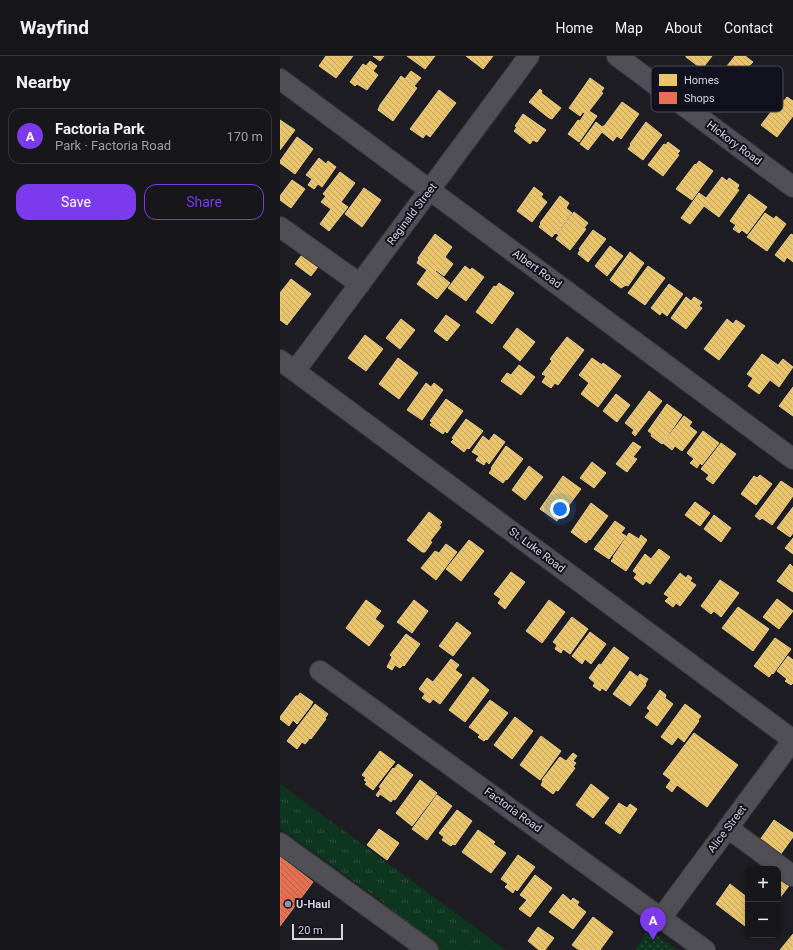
<!DOCTYPE html>
<meta charset="utf-8">
<style>
body{margin:0;font-family:Roboto,sans-serif;background:#232328;color:#f1f3f6}
.controls{position:absolute;right:12px;bottom:12px;display:grid;overflow:hidden;border-radius:8px;box-shadow:0 2px 6px #0003}
.controls button{width:36px;height:36px;display:grid;place-items:center;padding:0;border:0;border-bottom:1px solid #35353a;background:#16161b;color:#f1f3f6;font:20px sans-serif}
.scale{position:absolute;left:12px;bottom:10px;width:51px;box-sizing:border-box;padding-left:4px;border:2px solid #d5d4dd;border-top:0;font-size:11px;line-height:14px;white-space:nowrap;color:#d5d4dd;-webkit-text-stroke:3px #12111e;paint-order:stroke}
.you{position:absolute;left:280px;top:453px;width:14px;height:14px;margin:-10px;border:3px solid #fff;border-radius:50%;background:#1a73e8;box-shadow:0 0 0 6px #1a73e833}
.badge{display:grid;place-items:center;width:26px;height:26px;border-radius:50%;background:#7c3aed;color:#fff;font-size:13px;font-weight:700}
.pin{position:absolute;translate:-50% -33px;filter:drop-shadow(0 1px 2px #0008)}
.pin::after{content:'';position:absolute;top:21px;width:14px;height:12px;background:inherit;clip-path:polygon(0 0,100% 0,50% 100%)}
.list{margin:0;padding:0;list-style:none}
h2{display:flex;justify-content:space-between;align-items:center;height:52px;margin:0;padding:0 16px;font-size:17px}
h2 small{font-size:13px;font-weight:400;color:#9e9fa3}
.list li{display:grid;grid-template-columns:26px 1fr auto;gap:12px;align-items:center;box-sizing:border-box;height:56px;margin:0 8px 8px;padding:0 8px;border:1px solid #35353a;border-radius:12px}
.list b{display:block;font-size:15px;white-space:nowrap}
.list p{margin:0;font-size:13px;white-space:nowrap;color:#9e9fa3}
.list em{font-size:13px;font-style:normal;color:#9e9fa3}
.actions{display:flex;gap:8px;padding:12px 16px}
.actions a{flex:1;padding:9px 0;border:1px solid #7c3aed;border-radius:12px;text-align:center;font-size:14px;color:#7c3aed}
.actions .main{background:#7c3aed;color:#fff}
.map{position:relative;flex:none;width:513px;height:894px;overflow:hidden}
header{display:flex;align-items:center;gap:24px;box-sizing:border-box;height:56px;padding:0 20px;background:#16161b;border-bottom:1px solid #35353a}
header strong{font-size:19px}
nav{display:flex;gap:22px;margin-inline-start:auto;font-size:14px}
main{display:flex}
aside{flex:1;background:#16161b}
.map>svg:first-child{display:block}
.grass{fill:url(#grass-tufts)}
.park{fill:url(#park-dots)}
.homes{fill:url(#homes-back-hatch);stroke:#e3c98c}
.shops{fill:url(#shops-back-hatch);stroke:#e28d7b}
.lines{fill:none;stroke-linecap:round;stroke-linejoin:round}
.minor-casing{stroke:#39393f;stroke-width:22}
.minor{stroke:#4f4f55;stroke-width:20}
.poi-dot{fill:#95949c;stroke:#12111e;stroke-width:1.5}
.labels{text-anchor:middle;dominant-baseline:central;stroke-width:4;stroke-linejoin:round;paint-order:stroke}
.street-label{font-size:11px;fill:#d5d4dd;stroke:#12111e}
.poi-label{font-size:11px;font-weight:bold;fill:#d5d4dd;stroke:#12111e;text-anchor:start}
.key{fill:#12111e;stroke:#4c4c57;stroke-width:1}
.key-label{font-size:11px;fill:#d5d4dd}
</style>
<header>
<strong>Wayfind</strong>
<nav><a>Home</a><a>Map</a><a>About</a><a>Contact</a></nav>
</header>
<main>
<aside>
<h2>Nearby<small></small></h2>
<ul class="list">
<li><span class="badge">A</span><div><b>Factoria Park</b><p>Park · Factoria Road</p></div><em>170 m</em></li>
</ul>
<div class="actions"><a class="main">Save</a><a>Share</a></div>
</aside>
<div class="map">
<svg width="513" height="894" viewBox="0 0 513 894">
<defs>
<pattern id="grass-tufts" width="24" height="20" patternUnits="userSpaceOnUse"><rect width="24" height="20" fill="#0e351d"/><path d="M3 7l-1-3M5 7V3M7 7l1-3M15 17l-1-3M17 17v-4M19 17l1-3" fill="none" stroke="#30513d"/></pattern>
<pattern id="park-dots" width="8" height="8" patternUnits="userSpaceOnUse"><rect width="8" height="8" fill="#0e351d"/><path d="M2 2h.1M6 6h.1" fill="none" stroke="#30513d" stroke-width="1.8" stroke-linecap="round"/></pattern>
<pattern id="homes-back-hatch" width="6" height="6" patternUnits="userSpaceOnUse"><rect width="6" height="6" fill="#e9c46a"/><path d="M-1 5l2 2M0 0l6 6M5-1l2 2" fill="none" stroke="#bfa360"/></pattern>
<pattern id="shops-back-hatch" width="6" height="6" patternUnits="userSpaceOnUse"><rect width="6" height="6" fill="#e76f51"/><path d="M-1 5l2 2M0 0l6 6M5-1l2 2" fill="none" stroke="#b5614c"/></pattern>
</defs>
<rect width="100%" height="100%" fill="#1e1d24"/>
<path class="grass" d="M0,728L226,894H159L100,844L0,772Z"/>
<path class="park" d="M369,873L397,894H355Z"/>
<path class="homes" d="M46,0H73L56,22L39,10Z
M93,0H104L100,5Z
M127,0H155L145,13Z
M186,0H213L203,13Z
M406,0H432L422,13L406,1Z
M455,0H465L473,6L469,10L471,12L451,37L449,36L446,40L434,31L437,27L435,25Z
M90,5L97,10L93,15L98,19L87,34L77,28L75,30L70,26L83,8L86,10Z
M131,15L141,22L134,30L137,32L113,65L98,54L100,49L121,20L125,23Z
M310,22L324,32L321,36L323,37L309,55L317,60L299,86L288,78L298,64L300,65L305,57L303,56L300,60L289,52Z
M260,33L262,35L261,37L281,52L272,63L269,62L249,46Z
M159,34L176,47L150,81L146,78L143,82L130,73Z
M507,41L513,45V60L497,81L481,69L501,43L504,45Z
M342,46L359,58L341,83L337,80L333,85L322,76L308,94L300,88L316,66L322,71L325,69Z
M243,58L266,74L257,86L253,84L250,88L234,75L237,71L235,70Z
M0,64L15,74L0,94Z
M366,66L382,79L363,104L348,93L351,89L350,88Z
M17,81L33,93L15,118L0,107V105Z
M388,86L400,95L397,98L399,99L383,120L368,109L384,88L386,89Z
M39,102L46,108L48,105L56,111L42,131L38,128L34,133L28,129L32,123L26,119Z
M419,105L433,115L412,144L396,133L415,108L416,109Z
M60,116L75,127L61,146L68,151L49,175L40,168L51,153L41,146L46,140L43,138Z
M442,121L447,125L449,122L459,129L457,133L459,134L439,161L424,150L410,168L401,162L419,137L426,142Z
M12,124L25,133L11,152L0,144V140Z
M254,131L263,138L261,141L267,146L252,166L237,155Z
M84,132L101,144L82,171L65,158Z
M469,138L487,151L467,178L462,174L459,177L453,173L456,169L450,165Z
M280,140L289,147L286,152L292,157L276,178L275,177L272,181L259,171L261,168L260,167Z
M294,156L308,167L304,172L306,173L290,194L276,183L279,179L277,178Z
M485,157L494,163L496,160L506,168L487,195L467,181Z
M313,174L326,183L308,206L298,198L300,194L299,193Z
M155,178L172,191L165,201L173,208L164,220L156,214L155,215L170,227L157,243L137,228L147,214L137,207L139,203L138,202Z
M511,178L513,179V206L507,201L504,206L495,199Z
M330,190L343,200L327,220L315,210Z
M25,195L41,207L31,220L15,208Z
M350,196L364,207L348,230L346,229L341,232L330,224Z
M185,210L190,214L192,212L204,221L186,245L168,232Z
M368,210L385,222L365,249L348,237Z
M11,223L31,238L7,269L0,264V237Z
M219,227L234,237L212,268L196,256L214,230L216,231Z
M389,228L403,238L387,260L382,256L380,259L371,252Z
M406,241L411,245L414,241L422,246L419,250L422,252L406,273L391,262Z
M166,259L180,269L167,285L154,275Z
M121,263L135,274L120,293L106,282Z
M447,263L453,268L456,264L465,270L439,304L424,293Z
M237,272L255,286L240,305L223,291Z
M85,279L103,293L86,315L68,302Z
M287,281L304,294L278,329L275,327L271,332L262,326L266,320L262,318L272,305L270,303Z
M482,298L498,309L503,303L513,311L499,331L490,324L479,338L468,330L473,322L467,318Z
M118,302L138,317L119,343L99,328Z
M312,302L322,309L323,307L341,320L318,351L301,338L309,327L299,319Z
M239,309L255,321L241,339L221,325L227,317L231,319Z
M146,327L151,331L154,327L163,334L142,364L127,354Z
M513,331V360L499,350Z
M369,335L382,345L355,380L352,377L354,374L345,367Z
M336,338L350,349L337,366L323,355Z
M166,343L183,355L167,377L165,375L163,378L150,369L152,366L150,365Z
M387,348L402,359L382,388L371,380L372,378L368,375Z
M404,360L412,366L409,370L417,376L402,395L395,390L392,394L383,387Z
M186,363L203,375L189,393L187,392L184,396L171,386L174,383L172,382Z
M423,375L439,387L422,409L420,407L417,412L410,407L414,403L407,397Z
M214,378L225,386L209,408L206,405L204,409L196,404L199,400L192,396L203,380L209,385Z
M353,386L361,391L353,401L357,403L347,416L336,408Z
M441,387L456,398L433,428L426,423L429,419L421,413Z
M226,390L243,403L227,424L226,423L223,427L209,417L212,413L211,412Z
M312,406L326,417L314,432L300,422Z
M249,410L263,421L245,444L232,434Z
M480,419L492,428L476,449L461,438L474,420L477,422Z
M283,420L301,433L277,465L260,453Z
M501,425L513,433V440L492,469L482,462L480,464L475,460Z
M415,446L430,457L420,470L405,459Z
M311,447L328,460L310,484L309,483L306,487L291,476Z
M513,451V477L510,481L497,472Z
M149,456L162,466L159,470L161,471L150,485L152,486L145,496H142L127,484Z
M434,459L451,472L441,486L424,473Z
M335,465L345,472L341,477L346,480L329,503L314,493Z
M349,477L359,483L361,479L367,484L346,515L331,505L334,501H333Z
M513,482V498L505,492Z
M189,484L204,495L181,525L166,513Z
M166,488L177,496L156,524L141,512L155,495L159,497Z
M379,493L390,501L370,528L366,525L363,529L354,522L357,518L353,515L365,498L371,503Z
M510,508L513,511V536L497,525Z
M231,516L245,526L225,553L218,547L221,543L214,538Z
M400,517L406,522L408,519L412,522L410,525L416,529L400,550L396,547L393,551L385,545L389,541L384,538Z
M440,524L459,537L441,561L434,555L431,558L421,550Z
M497,543L513,555L499,573L483,561Z
M86,544L101,555L95,563L104,570L89,590L66,572Z
M134,544L148,555L132,577L117,566Z
M269,544L285,556L262,587L246,575Z
M458,551L489,573L473,595L442,572Z
M292,561L308,573L290,598L283,593L281,597L275,593L277,589L273,586Z
M177,566L191,577L173,600L159,590Z
M310,576L326,588L311,608L305,603L302,608L292,600Z
M126,578L140,588L124,610L123,609L120,612L115,609L112,614L107,611L112,601L110,599Z
M495,582L511,593L493,618L492,617L489,621L474,610Z
M334,591L349,602L326,635L322,632L320,635L313,630L315,627L309,622L319,608L321,609Z
M508,600L513,604V627L511,629L505,625L507,623L497,615Z
M171,603L179,609L175,614L182,619L160,648L153,643L150,647L142,642L145,638L139,633L147,622L153,626Z
M350,615L358,621L360,618L368,623L365,628L366,629L350,650L333,638Z
M193,621L209,634L185,666L169,654Z
M380,634L386,639L385,642L393,648L377,670L365,661L370,655L367,652Z
M20,637L33,646L30,651L17,668L13,664L9,670L0,663V661L16,640H18Z
M210,644L228,657L207,684L206,683L204,685L198,681L200,679L189,671Z
M35,648L48,658L45,662L46,663L31,683L30,682L25,688L22,686L17,693L7,685Z
M405,648L421,660L418,664L419,665L404,686L398,681L392,689L381,681Z
M235,661L253,675L232,703L214,689Z
M414,677L458,709L427,751L397,729L392,736L386,731L391,724L383,718Z
M261,680L281,695L260,724L240,709Z
M100,695L115,706L93,734L85,728L87,726L84,724L86,722L82,719Z
M293,697L297,700L293,705L296,707L293,711L295,712L278,735L276,734L273,738L261,729L263,725L262,724L280,701L286,705Z
M118,708L133,719L115,744L113,743L111,746L100,738L98,741L96,739L101,732L99,731L113,712L114,713Z
M140,724L157,737L132,770L116,757Z
M311,728L329,742L313,762L296,749Z
M157,739L172,750L147,784L132,773Z
M339,747L347,752L350,748L357,753L340,778L325,767Z
M177,754L192,765L175,789L173,788L171,790L162,784L164,781L159,777Z
M494,764L513,777V781L498,802L477,788Z
M99,773L119,787L107,804L87,789Z
M198,774L215,786L213,788L226,797L211,817L182,796Z
M238,799L255,811L237,835L235,833L233,837L225,831L228,828L221,823Z
M498,817L511,827L499,843H498Z
M255,819L272,832L250,861L239,853L247,844L240,839Z
M450,828L468,842V866L465,870L436,848Z
M283,838L291,845L293,842L299,846L297,849L306,856L293,873L269,856Z
M313,861L333,876L320,894H299L292,889Z
M258,871L274,882L265,894H259L248,885Z
M513,878V894H500Z"/>
<path class="shops" d="M0,790L6,795L2,802L33,826L0,870Z"/>
<g class="lines">
<g class="minor-casing">
<path id="minor" d="M337,0L513,131
M0,23L513,403
M0,171L80,228
M0,304L513,684
M15,315L249,0
M40,615L425,894
M448,772L513,820
M0,787L148,894
M381,862L513,684"/>
</g>
<use href="#minor" class="minor"/>
</g>
<circle class="poi-dot" cx="8" cy="848" r="4"/>
<g class="labels">
<g class="street-label">
<text transform="translate(454 87) rotate(37)">Hickory Road</text>
<text transform="translate(132 158) rotate(-53)">Reginald Street</text>
<text transform="translate(257 213) rotate(36)">Albert Road</text>
<text transform="translate(257 494) rotate(37)">St. Luke Road</text>
<text transform="translate(233 754) rotate(36)">Factoria Road</text>
<text transform="translate(447 773) rotate(-53)">Alice Street</text>
</g>
<g class="poi-label">
<text x="16" y="848">U-Haul</text>
</g>
</g>
<rect x="371" y="10" width="132" height="46" rx="6" class="key"/>
<rect x="379" y="18" width="18" height="12" fill="#e9c46a"/>
<rect x="379" y="36" width="18" height="12" fill="#e76f51"/>
<g class="key-label">
<text x="404" y="28">Homes</text>
<text x="404" y="46">Shops</text>
</g>
</svg>
<div class="controls">
<button>+</button>
<button>−</button>
</div>
<div class="scale">20 m</div>
<div class="you"></div>
<div class="pin badge" style="left:373px;top:884px">A</div>
</div>
</main>
